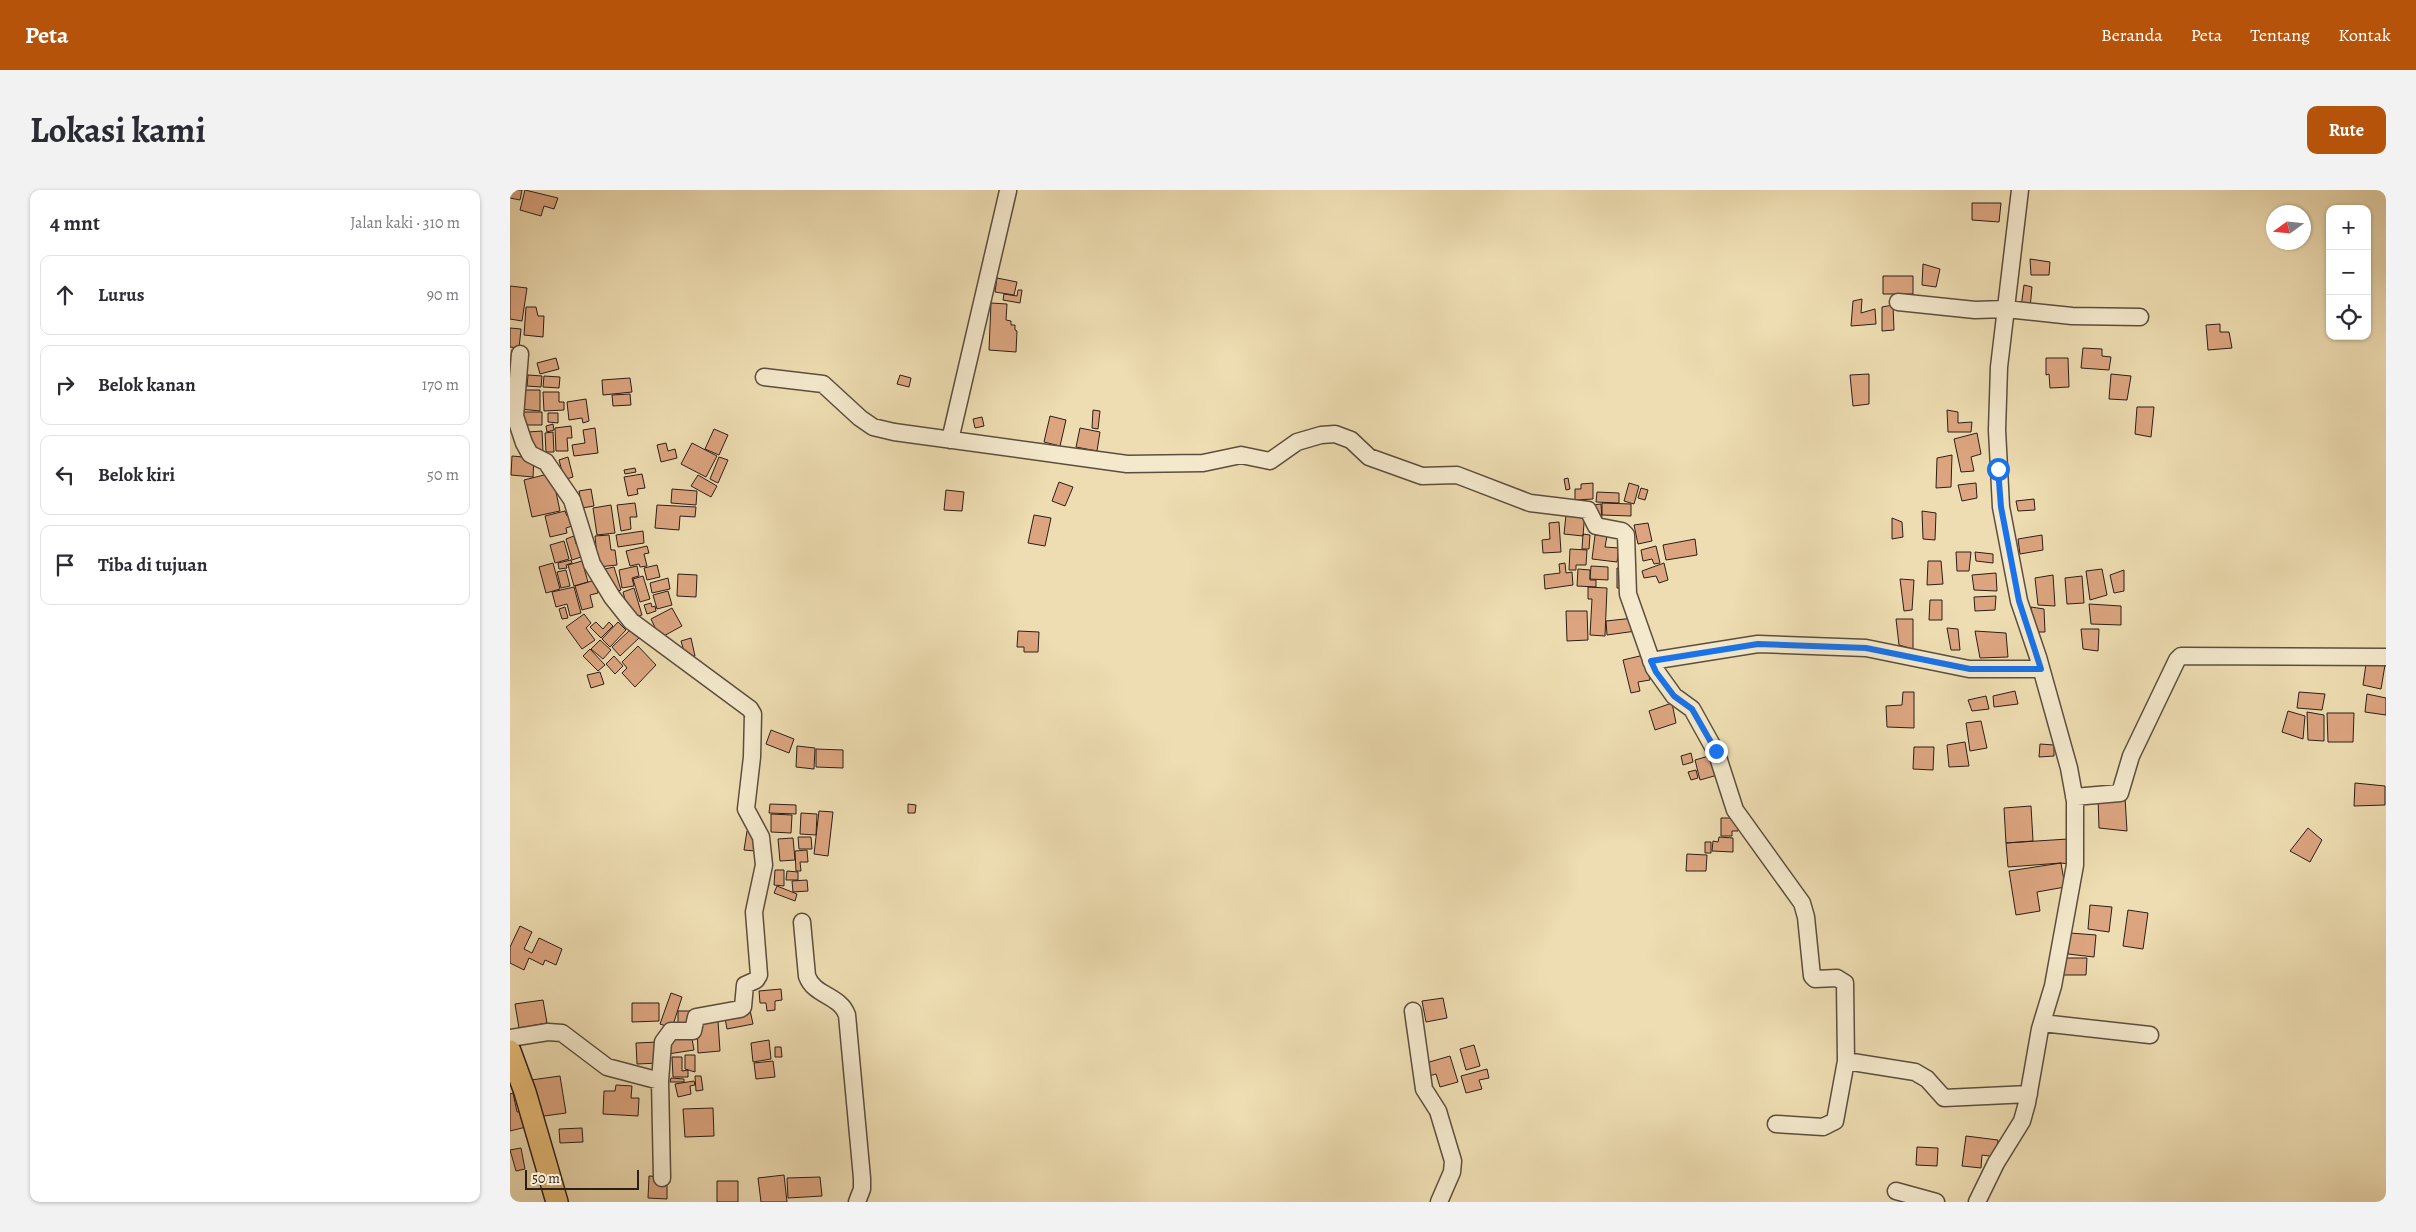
<!DOCTYPE html>
<html lang="id">
<meta charset="utf-8">
<style>
body{margin:0;font-family:Alegreya,serif;background:#f2f2f3;color:#2b2b33}
.controls{position:absolute;right:15px;top:15px;display:grid;overflow:hidden;border-radius:10px;box-shadow:0 1px 4px #0004}
.controls button{width:45px;height:45px;display:grid;place-items:center;padding:0;border:0;border-bottom:1px solid #e1e1e2;background:#fff;color:#2b2b33;font:25px sans-serif}
.compass{position:absolute;left:1756px;top:15px;width:45px;height:45px;border-radius:50%;background:#fff;box-shadow:0 1px 4px #0004;rotate:255deg}
.scale{position:absolute;left:15px;bottom:12px;width:114px;box-sizing:border-box;padding-left:5px;border:2px solid #2c1e18;border-top:0;font-size:14px;line-height:18px;white-space:nowrap;color:#2c1e18;-webkit-text-stroke:4px #f4e9cd;paint-order:stroke}
.stop{position:absolute;width:15px;height:15px;margin:-11px;border:4px solid #1a73e8;border-radius:50%;background:#fff}
.stop.end{background:#1a73e8;border-color:#fff;box-shadow:0 1px 5px #0008}
.list{margin:0;padding:0;list-style:none}
h2{display:flex;justify-content:space-between;align-items:center;height:65px;margin:0;padding:0 20px;font-size:21px}
h2 small{font-size:16px;font-weight:400;color:#7c7c81}
.list li{display:grid;grid-template-columns:32px 1fr auto;gap:15px;align-items:center;box-sizing:border-box;height:80px;margin:0 10px 10px;padding:0 10px;border:1px solid #e1e1e2;border-radius:10px}
.list b{display:block;font-size:19px;white-space:nowrap}
.list em{font-size:16px;font-style:normal;color:#7c7c81}
.icon{flex:none;width:28px;height:28px;fill:none;stroke:currentColor;stroke-width:2;stroke-linecap:round;stroke-linejoin:round}
.map{position:relative;flex:none;width:1876px;height:1012px;overflow:hidden;border-radius:10px}
header{display:flex;align-items:center;gap:30px;box-sizing:border-box;height:70px;padding:0 25px;background:#b45309;color:#fff}
header strong{font-size:24px}
nav{display:flex;gap:28px;margin-inline-start:auto;font-size:18px}
.intro{display:flex;align-items:center;justify-content:space-between;box-sizing:border-box;height:120px;padding:0 30px}
h1{margin:0;font-size:35px}
.button{padding:12px 22px;border-radius:10px;background:#b45309;color:#fff;font-size:18px;font-weight:700}
main{display:flex;gap:30px;padding:0 30px}
aside{flex:1;background:#fff;border-radius:10px;box-shadow:0 1px 4px #0004}
.map>svg:first-child{display:block}
.building{fill:#dca580;stroke:#2c1e18}
.lines{fill:none;stroke-linecap:round;stroke-linejoin:round}
.minor-casing{stroke:#5c4e3e;stroke-width:19}
.major-casing{stroke:#2c1e18;stroke-width:24}
.minor{stroke:#f4e9cd;stroke-width:16}
.major{stroke:#e7be79;stroke-width:21}
.route{stroke:#1a73e8;stroke-width:6}
</style>
<header>
<strong>Peta</strong>
<nav><a>Beranda</a><a>Peta</a><a>Tentang</a><a>Kontak</a></nav>
</header>
<div class="intro"><h1>Lokasi kami</h1><a class="button">Rute</a></div>
<main>
<aside>
<h2>4 mnt<small>Jalan kaki · 310 m</small></h2>
<ul class="list">
<li><svg class="icon" aria-label="ahead" viewBox="0 0 24 24"><path d="M12 20V5M6 11l6-6 6 6"/></svg><div><b>Lurus</b></div><em>90 m</em></li>
<li><svg class="icon" aria-label="right" viewBox="0 0 24 24"><path d="M7 20v-9h11M14 6l5 5-5 5"/></svg><div><b>Belok kanan</b></div><em>170 m</em></li>
<li><svg class="icon" aria-label="left" viewBox="0 0 24 24"><path d="M17 20v-9H6M10 6l-5 5 5 5"/></svg><div><b>Belok kiri</b></div><em>50 m</em></li>
<li><svg class="icon" aria-label="arrive" viewBox="0 0 24 24"><path d="M6 21V4h12l-3 4 3 4H6"/></svg><div><b>Tiba di tujuan</b></div></li>
</ul>
</aside>
<div class="map">
<svg width="1876" height="1012" viewBox="0 0 1876 1012">
<rect width="100%" height="100%" fill="#eeddb2"/>
<filter id="stains"><feTurbulence type="fractalNoise" baseFrequency=".004" numOctaves="4"/><feColorMatrix values="0 0 0 0 .2 0 0 0 0 .09 0 0 0 0 .02 0 0 0 .5 -.17"/></filter>
<radialGradient id="worn" r=".72"><stop offset=".6" stop-color="#630" stop-opacity="0"/><stop offset="1" stop-color="#630" stop-opacity=".3"/></radialGradient>
<path class="building" d="M0,0H12L10,10L0,8Z
M15,0L48,8L44,19L34,16L31,26L10,20Z
M1462,13H1491L1489,32L1462,30Z
M1520,69L1540,72L1539,85H1521Z
M1413,74L1430,79L1426,97L1412,95Z
M1373,86H1403V104H1373Z
M487,88L507,92L504,105L485,102Z
M1514,95L1522,97L1520,118L1511,117Z
M0,96L17,98L12,131L0,129Z
M508,100H512L510,113L493,110L494,104L507,106Z
M1352,109L1351,123L1365,119L1366,134L1341,136L1343,111Z
M481,113L497,114L496,130L501,131V135H505V140L507,141L506,162L479,160Z
M1383,115L1384,140L1372,141V117Z
M16,117H26L28,126H34L33,147L14,145Z
M1710,134V142H1719L1722,158L1698,160L1696,135Z
M0,138L11,139L9,158L0,157Z
M1573,158L1592,159V166L1601,167L1599,180L1571,178Z
M46,168L49,179L30,184L27,173Z
M1536,168H1558L1559,197L1540,198L1539,184L1536,185Z
M1359,184V214L1343,216L1340,185Z
M1601,184L1621,186L1617,210L1599,209Z
M18,185L32,186L31,197L17,196Z
M390,185L401,188L399,197L387,194Z
M34,186L50,187L49,198L33,197Z
M120,188L122,202L93,205L92,190Z
M10,200H30V221L10,219Z
M33,202H49V212H54V220L34,221Z
M120,204L121,215L103,216L102,205Z
M76,209L79,231L73,233L72,228L59,230L57,212Z
M1627,217H1644L1641,247L1625,244Z
M583,220L590,221L588,239L582,238Z
M1437,220L1448,222V233L1462,232L1461,242H1438Z
M11,222H32V235H11Z
M38,223H48V233L38,232Z
M540,226L556,230L550,256L534,252Z
M472,227L474,236L465,238L463,229Z
M43,234L44,240L37,242L36,236Z
M61,236L62,248H57L58,261H46L45,238Z
M85,238L88,263L64,266L62,255L75,253L73,240Z
M570,238L590,242L587,261L566,257Z
M204,239L218,245L209,265L195,259Z
M32,241L33,261L20,262L18,242Z
M43,242L44,262H36L35,243Z
M1467,243L1471,264L1461,267L1464,281L1451,282L1444,249Z
M156,253L158,261L165,259L167,268L151,272L147,255Z
M182,253L207,266L196,287L171,274Z
M1442,265L1441,297L1426,298L1427,268Z
M2,266L24,268L23,287L1,285Z
M58,267L63,287L50,291L52,281L49,270Z
M209,267L218,270L208,293L200,289Z
M125,278L126,282L115,284L114,280Z
M42,283L50,321L22,327L14,290Z
M132,284L135,298L127,299L128,304L118,306L114,287Z
M188,285L207,296L201,307L181,296Z
M1058,288L1060,299L1056,300L1054,289Z
M549,292L563,297L555,316L542,311Z
M1083,293V309L1065,310V299H1071V294Z
M1119,293L1129,296L1124,314L1114,311Z
M1466,293L1467,308L1452,311L1448,295Z
M1131,298L1138,300L1135,310L1128,308Z
M81,299L84,316L72,318L69,301Z
M162,299L187,301L186,315L161,313Z
M436,300L454,302L452,321L434,320Z
M1087,302L1109,303V313L1086,312Z
M1524,309L1525,320L1508,321L1506,311Z
M125,313L127,327H120L121,339L111,341L107,315Z
M1092,313L1121,314V326L1092,325Z
M1091,314L1092,329H1084L1083,315Z
M101,315L105,343L87,345L83,318Z
M147,315L186,317L185,327L170,326L169,340L145,338Z
M1075,320L1073,346L1054,344L1056,325Z
M55,321L57,326L63,325L65,335L56,338L57,343L40,347L35,326Z
M1412,321L1426,323L1425,350L1413,349Z
M524,325L541,328L535,356L518,353Z
M1382,328L1392,332L1393,347L1382,349Z
M1049,332L1051,362L1033,363L1032,350L1040,349L1039,333Z
M1138,333L1142,351L1128,354L1124,335Z
M133,341L134,353L108,357L106,345Z
M1073,344L1080,345L1079,359H1072Z
M99,345L101,360H105L107,375L88,377L85,346Z
M1085,345L1097,346L1095,357L1109,358L1107,372L1082,369Z
M1532,345L1533,360L1510,364L1508,349Z
M64,346L66,354L71,352V367L62,370L56,349Z
M1185,349L1187,365L1156,370L1153,355Z
M54,351L59,369L45,373L40,355Z
M137,356L139,363L134,364L137,376L130,377L129,374L120,376L116,361Z
M1146,356L1150,373L1144,374L1142,369L1133,371L1131,360Z
M1060,359L1077,360L1076,375H1066V380H1059Z
M1446,362H1461L1459,381H1447Z
M1465,362L1483,364V373L1466,371Z
M61,370L62,373L56,375L57,378L49,379L48,373Z
M72,371L78,392L64,396L58,375Z
M1418,371H1431L1433,394L1417,395Z
M43,373L50,399L36,403L29,377Z
M1055,373L1056,383L1062,382L1063,395L1035,399L1034,385L1050,383L1049,374Z
M1154,373L1158,390L1149,393L1146,386L1134,388L1132,381Z
M147,375L150,387L137,390L134,378Z
M127,376L129,386L122,388L124,396L112,398L109,380Z
M1081,376L1098,377V390L1080,389Z
M104,377L111,400L102,403L95,379Z
M1107,378H1117V398H1107Z
M1068,379L1080,380V390H1086V397L1067,396Z
M1592,379L1597,405L1580,410L1576,381Z
M56,380L60,396L51,398L47,382Z
M1614,380V401L1604,403L1600,385Z
M1486,383L1487,401L1464,400L1462,385Z
M168,384L187,385L186,407L167,406Z
M1543,385L1545,416L1528,415L1525,388Z
M133,386L140,409L130,412L123,389Z
M1572,386L1574,413L1557,414L1555,388Z
M158,388L160,399L142,403L140,393Z
M1390,389L1404,390L1402,420L1394,421Z
M85,390L88,403L80,405L83,417L72,420L65,396Z
M64,397L71,423L60,426L57,414L46,417L42,402Z
M1078,397L1097,398L1095,446L1080,445L1082,409H1078Z
M124,398L132,425L120,428L113,402Z
M158,401L162,415L147,419L143,405Z
M1486,406L1485,420L1465,421L1464,407Z
M1420,410H1432V430H1419Z
M141,413L142,417L145,416L146,421L137,424L134,415Z
M1579,414L1611,416V435L1581,434Z
M55,417L58,428L52,429L49,419Z
M1521,417L1534,419L1535,442H1524Z
M162,418L172,436L150,448L141,429Z
M1056,421H1077L1078,450L1057,451Z
M74,424L81,433L76,438L85,450L72,459L56,437Z
M1124,428L1126,441L1097,445L1096,431Z
M1386,429H1403V459L1389,455Z
M86,432L93,439L99,432L103,436L91,448L80,437Z
M108,432L116,440L100,457L92,449Z
M1437,438L1448,439L1450,460H1441Z
M121,439L129,448L110,466L102,457Z
M1571,439H1589L1588,461L1573,459Z
M508,441L529,442L528,462H514V457H507Z
M1465,441L1496,443L1498,467L1470,468Z
M181,448L185,466L176,468L171,451Z
M90,450L101,460L93,469L81,459Z
M128,456L146,475L125,497L112,483L117,478L112,472Z
M80,459L95,475L88,481L73,466Z
M1134,465L1140,490L1128,492L1130,501L1121,503L1113,470Z
M104,466L113,476L105,484L96,474Z
M1856,474L1875,475L1871,499L1853,495Z
M90,482L94,494L81,498L77,485Z
M1505,501L1508,514L1484,517L1483,506Z
M1393,502H1404V538L1377,537L1376,516L1392,515Z
M1789,502L1815,504L1812,520L1787,518Z
M1857,504L1876,508V525L1855,522Z
M1476,506L1479,519L1462,521L1458,510Z
M1162,513L1166,533L1145,540L1139,521Z
M1778,521L1795,526L1793,549L1772,542Z
M1797,522L1814,525V551L1798,550Z
M1817,523H1844L1843,552H1818Z
M1471,531L1477,558L1460,561L1456,533Z
M261,540L284,549L279,563L256,554Z
M1455,552L1459,576L1439,577L1437,555Z
M1530,554L1544,555V566L1529,567Z
M287,556L305,558L304,579L286,577Z
M1404,557H1424L1423,580L1403,579Z
M306,559L333,560V578L306,577Z
M1181,563L1183,572L1173,575L1171,566Z
M1206,564L1211,584L1190,590L1185,570Z
M1186,580L1188,588L1181,590L1178,582Z
M1845,593L1875,596V615L1844,616Z
M1588,607H1615L1617,641L1589,638Z
M260,614L286,615V624L259,623Z
M398,614L406,615L405,623H398Z
M1521,616L1523,651L1496,653L1494,618Z
M309,621L323,622L318,666L304,664Z
M291,623L307,624L306,645L290,644Z
M261,624L282,625L281,643L261,642Z
M1211,628H1229L1228,641H1222V646H1211Z
M1798,638L1812,650L1800,672L1780,661Z
M237,641L248,642L245,661L234,660Z
M288,647H301L302,659H289Z
M1209,647L1223,648V662L1202,661L1203,651L1208,652Z
M283,648L285,670L270,671L268,649Z
M1558,649L1559,674L1551,673L1498,677L1496,653Z
M1195,652H1201V663H1195Z
M297,660L298,672H290L291,681H286L285,661Z
M1177,664L1197,665L1196,681H1176Z
M1551,673L1555,697L1527,702L1530,721L1506,725L1499,681Z
M265,680H274V696L264,695Z
M277,681L288,682V690H276Z
M297,690L298,701L283,702L282,691Z
M267,696L287,704L285,711L264,703Z
M1580,715L1602,717L1599,742L1578,739Z
M1618,720L1638,723L1633,759L1613,756Z
M10,736L22,742L14,759L22,763L29,748L52,759L46,775L35,770L33,775L19,768L14,780L0,773V757Z
M1560,743L1586,745L1584,767L1558,764Z
M1554,768H1577L1576,785H1553Z
M271,799L272,810L265,811V820L257,821L256,813H250L249,801Z
M161,803L172,807L162,838L150,834Z
M933,808L937,828L916,832L912,811Z
M33,810L37,833L9,838L5,814Z
M122,813H149V831L122,832Z
M240,820L243,834L217,839L215,828Z
M168,821H180L179,838H168Z
M208,831L210,861L188,863L187,833Z
M181,843L184,860L158,864L156,853L162,847Z
M259,850L261,869L243,872L241,853Z
M148,852L149,873L127,874L126,853Z
M964,855L970,876L956,880L950,859Z
M265,857H271L272,867H265Z
M175,865H185V882L175,879Z
M940,866L948,892L930,897L926,884L919,886L916,873Z
M162,867H172V881L178,880V887H163Z
M263,871L265,887L246,889L244,873Z
M977,879L979,888L969,890L972,899L956,903L951,886Z
M50,886L56,923L27,927L21,890Z
M185,886H191L193,900L186,901Z
M161,888L174,889V892H160Z
M184,891L185,895L180,896L181,904L168,907L165,894Z
M106,895L122,896L121,908H129L128,926L93,924L94,901H105Z
M3,903L7,922L12,921L16,937L0,941V904Z
M203,918L204,946L175,947L173,919Z
M72,938L73,952L50,953L49,939Z
M1456,946L1488,950L1486,967L1472,965L1471,978L1452,976Z
M1407,957L1428,958L1427,976L1406,975Z
M11,958L15,979L6,981L0,960Z
M274,985L277,1012H251L248,988Z
M139,986L157,987V1009L138,1008Z
M310,987L312,1006L278,1008L277,988Z
M207,991H228V1012H207Z"/>
<g class="lines">
<g class="minor-casing">
<path id="minor" d="M1388,112L1465,120L1496,119L1562,126L1630,127
M254,187L313,194L350,228L363,237L384,242L617,274L693,273L731,265L760,271L787,252L811,245L825,244L841,250L859,267L912,286L947,285L1020,313L1078,320L1086,336L1112,341L1116,345L1118,404L1144,478L1164,506L1182,519L1207,564L1225,620L1292,713L1296,727L1302,786L1305,789L1327,788L1335,793L1336,871L1405,882L1417,889L1434,908L1519,904
M0,224L5,226L14,253L20,264L36,272L62,310L82,374L102,407L121,431L240,519L243,524L242,567L236,619L251,647L254,675L244,722L249,785L246,790L235,795L233,817L230,819L186,827L183,841H161L153,852L150,891L152,988
M5,226L10,164
M440,250L498,1
M1141,471L1248,454L1356,458L1459,479H1531
M1564,607L1610,603L1621,566L1667,470L1671,466L1876,467
M292,732L297,786C304,806 330,805 337,825L352,988V999L347,1012
M903,821L914,899L928,921L943,971L942,982L929,1012
M1532,833L1640,845
M0,848L38,842L52,843L97,877L150,891
M1266,934L1313,937L1325,931L1336,871
M1386,1001L1426,1012
M1467,1012L1486,973L1512,931L1517,913L1530,839L1543,796L1565,675V611L1559,578L1528,467L1509,411L1491,317L1487,240L1489,177L1510,0"/>
</g>
<g class="major-casing">
<path id="major" d="M0,861L15,902L47,1012"/>
</g>
<use href="#minor" class="minor"/>
<use href="#major" class="major"/>
</g>
<g class="lines">
<path class="route" d="M1206,561L1182,519L1164,506L1146,482L1141,471L1248,454L1356,458L1460,479H1531L1509,411L1491,317L1488,279"/>
</g>
<rect width="100%" height="100%" filter="url(#stains)"/>
<rect width="100%" height="100%" fill="url(#worn)"/>
</svg>
<div class="controls">
<button>+</button>
<button>−</button>
<button><svg class="icon" aria-label="locate" viewBox="0 0 24 24"><circle cx="12" cy="12" r="6"/><path d="M12 2v4M12 18v4M2 12h4M18 12h4"/></svg></button>
</div>
<svg class="compass" viewBox="-18 -18 36 36"><path d="M0-13l5 13h-10z" fill="#e53935"/><path d="M0 13l5-13h-10z" fill="#7c7c81"/></svg>
<div class="scale">50 m</div>
<div class="stop" style="left:1488px;top:279px"></div>
<div class="stop end" style="left:1206px;top:561px"></div>
</div>
</main>
